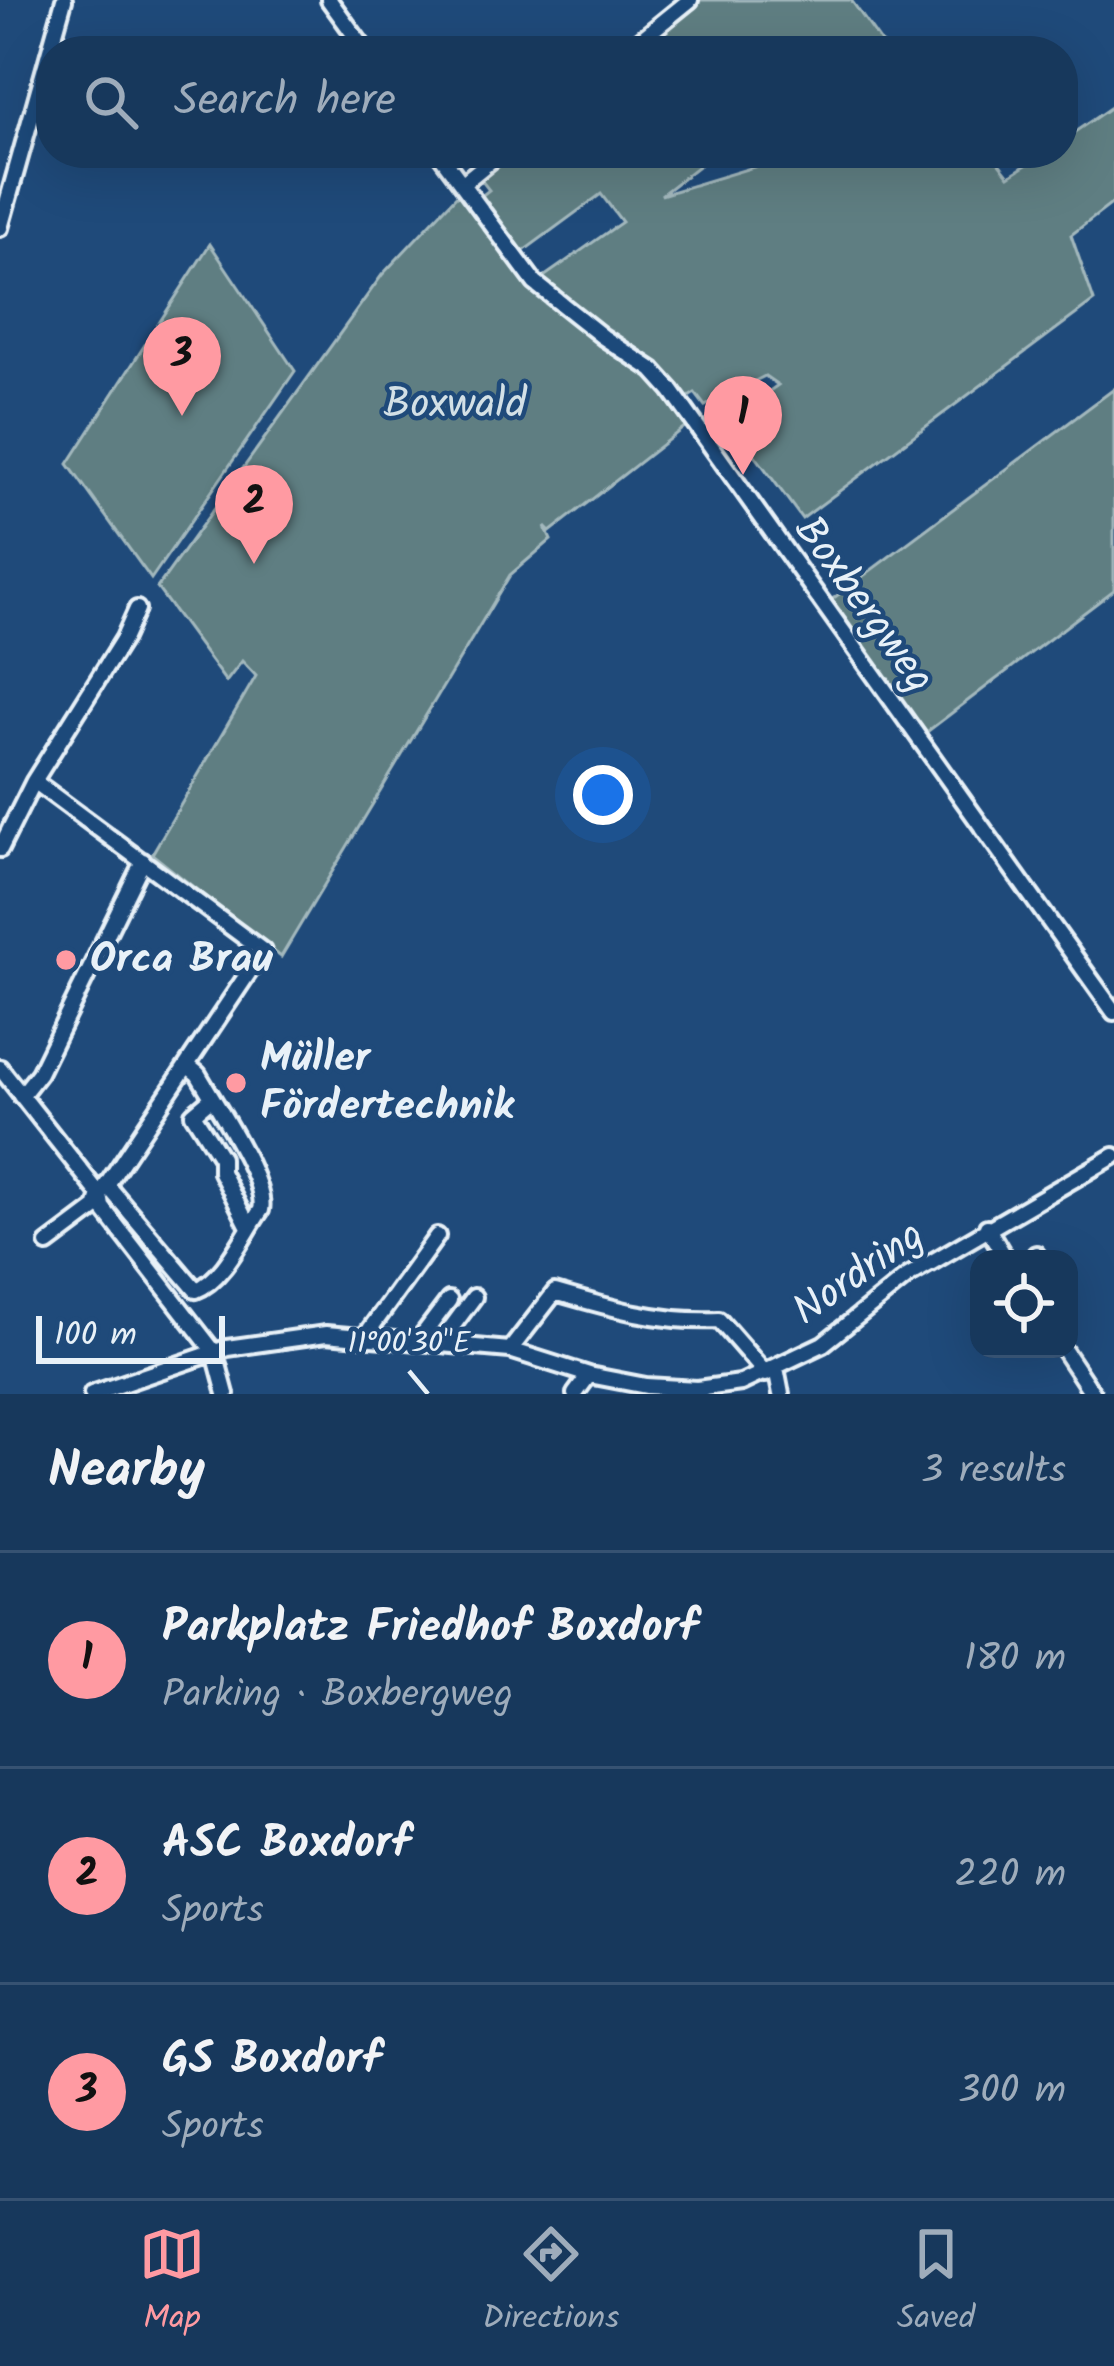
<!DOCTYPE html>
<meta charset="utf-8">
<style>
body{margin:0;font-family:Kalam,sans-serif;background:#203f62;color:#f1f3f6}
.controls{position:absolute;right:36px;bottom:36px;display:grid;overflow:hidden;border-radius:24px;box-shadow:0 12px 48px #0002}
.controls button{width:108px;height:108px;display:grid;place-items:center;padding:0;border:0;border-bottom:3px solid #365272;background:#17385c;color:#f1f3f6;font:60px sans-serif}
.scale{position:absolute;left:36px;bottom:30px;width:189px;box-sizing:border-box;padding-left:12px;border:6px solid #e8f1f8;border-top:0;font-size:33px;line-height:42px;white-space:nowrap;color:#e8f1f8;-webkit-text-stroke:9px #1f4a7a;paint-order:stroke}
.you{position:absolute;left:603px;top:795px;width:42px;height:42px;margin:-30px;border:9px solid #fff;border-radius:50%;background:#1a73e8;box-shadow:0 0 0 18px #1a73e833}
.badge{display:grid;place-items:center;width:78px;height:78px;border-radius:50%;background:#ff9aa2;color:#111;font-size:39px;font-weight:700}
.pin{position:absolute;translate:-50% -99px;filter:drop-shadow(0 3px 6px #0008)}
.pin::after{content:'';position:absolute;top:63px;width:42px;height:36px;background:inherit;clip-path:polygon(0 0,100% 0,50% 100%)}
.list{margin:0;padding:0;list-style:none}
h2{display:flex;justify-content:space-between;align-items:center;height:156px;margin:0;padding:0 48px;font-size:51px}
h2 small{font-size:39px;font-weight:400;color:#9eacbb}
.list li{display:grid;grid-template-columns:78px 1fr auto;gap:36px;align-items:center;box-sizing:border-box;height:216px;padding:0 48px;border-top:3px solid #365272}
.list b{display:block;font-size:45px;white-space:nowrap}
.list p{margin:0;font-size:39px;white-space:nowrap;color:#9eacbb}
.list em{font-size:39px;font-style:normal;color:#9eacbb}
.icon{flex:none;width:66px;height:66px;fill:none;stroke:currentColor;stroke-width:2;stroke-linecap:round;stroke-linejoin:round}
.map{position:relative;flex:none;width:1114px;height:1394px;overflow:hidden}
.search{position:absolute;background:#17385c;box-shadow:0 12px 48px #0002;left:36px;right:36px;top:36px;height:132px;display:flex;align-items:center;gap:30px;box-sizing:border-box;padding:0 42px;border-radius:48px;color:#9eacbb;font-size:45px}
.sheet{height:804px;background:#17385c}
nav{display:flex;justify-content:space-around;align-items:center;box-sizing:border-box;height:168px;border-top:3px solid #365272;background:#17385c;font-size:33px;color:#9eacbb}
nav a{display:grid;justify-items:center;gap:6px}
nav .on{color:#ff9aa2}
.map>svg:first-child{display:block}
.green{fill:#5e7e82;stroke:#a3b8bd;stroke-width:3}
.lines{fill:none;stroke-linecap:round;stroke-linejoin:round}
.minor-casing{stroke:#e8f1f8;stroke-width:22}
.minor{stroke:#1f4a7a;stroke-width:14}
.ticks{fill:none;stroke:#e8f1f8;stroke-width:4.5}
.poi-dot{fill:#ff9aa2;stroke:#1f4a7a;stroke-width:4.5}
.labels{text-anchor:middle;dominant-baseline:central;stroke-width:9;stroke-linejoin:round;paint-order:stroke}
.park-label{font-size:42px;fill:#d3e0e6;stroke:#1f4a7a}
.street-label{font-size:42px;fill:#e8f1f8;stroke:#1f4a7a}
.poi-label{font-size:42px;font-weight:bold;fill:#e8f1f8;stroke:#1f4a7a;text-anchor:start}
.ticks-label{font-size:30px;text-anchor:middle;fill:#e8f1f8;stroke:#1f4a7a;stroke-width:9;stroke-linejoin:round;paint-order:stroke}
</style>
<div class="map">
<svg width="1114" height="1394" viewBox="0 0 1114 1394">
<rect width="100%" height="100%" fill="#1f4a7a"/>
<filter id="ink" filterUnits="userSpaceOnUse"><feTurbulence type="fractalNoise" baseFrequency=".00833" numOctaves="2"/><feDisplacementMap in="SourceGraphic" scale="24" xChannelSelector="R" yChannelSelector="G"/><feConvolveMatrix kernelMatrix="1 2 1 2 8 2 1 2 1" color-interpolation-filters="sRGB"/></filter>
<g filter="url(#ink)">
<path class="green" d="M696,0H851L887,51H633Z
M1114,105V202L1071,235L1094,301L802,519L729,420L778,385L765,376L705,406L695,393L673,407L686,426L550,532L545,527L551,540L510,575L281,957L152,854L256,676L242,661L226,682L157,588L382,275L459,193L528,288L622,222L601,194L521,253L480,197L489,190L478,176L506,153H715L661,195L754,167L745,153H991L1009,176L1045,153H1063V140Z
M210,244L295,371L151,579L68,464Z
M1114,389V590L924,734L831,600Z"/>
<g class="lines">
<g class="minor-casing">
<path id="minor" d="M329,0L366,51
M627,51L690,0
M439,153L535,283L603,337L653,370L671,390L1114,1012
M462,184L500,153
M0,228L64,0
M34,781L124,638L137,609
M0,849L34,781L263,951L100,1195L96,1208L48,1244
M0,1068L100,1195
M21,1096L39,1073L143,861
M212,1098L193,1114L221,1158V1172L249,1227
M107,1185L196,1290C223,1281 244,1234 261,1210C268,1182 214,1102 198,1074L187,1065
M100,1195L102,1207L215,1353L226,1394
M987,1227L1006,1259
M1036,1254L1039,1259
M365,1336L437,1236
M418,1341L449,1300
M440,1343L474,1297
M1063,1349L1093,1394
M510,1350L555,1292C610,1308 662,1323 719,1320L766,1374
M776,1368L781,1394
M92,1394L227,1348L326,1334L510,1350L589,1375L646,1386L697,1389L741,1383L823,1344L908,1276L1114,1156
M575,1394L589,1375"/>
</g>
<use href="#minor" class="minor"/>
</g>
</g>
<path class="ticks" d="M409,1371L428,1394"/>
<g class="poi-dot">
<circle cx="66" cy="960" r="12"/>
<circle cx="236" cy="1083" r="12"/>
</g>
<g class="labels">
<g class="park-label">
<text x="455" y="405">Boxwald</text>
</g>
<g class="street-label">
<text transform="translate(863 605) rotate(54)">Boxbergweg</text>
<text transform="translate(859 1274) rotate(-35)">Nordring</text>
</g>
<g class="poi-label">
<text x="90" y="960">Orca Brau</text>
<text x="260" y="1059">Müller<tspan x="260" dy="48">Fördertechnik</tspan></text>
</g>
</g>
<g class="ticks-label">
<text x="409" y="1352">11°00'30"E</text>
</g>
</svg>
<div class="controls">
<button><svg class="icon" aria-label="locate" viewBox="0 0 24 24"><circle cx="12" cy="12" r="6"/><path d="M12 2v4M12 18v4M2 12h4M18 12h4"/></svg></button>
</div>
<div class="scale">100 m</div>
<div class="you"></div>
<div class="pin badge" style="left:743px;top:475px">1</div>
<div class="pin badge" style="left:254px;top:564px">2</div>
<div class="pin badge" style="left:182px;top:416px">3</div>
<div class="search"><svg class="icon" aria-label="search" viewBox="0 0 24 24"><circle cx="10" cy="10" r="6"/><path d="M15 15l6 6"/></svg>Search here</div>
</div>
<section class="sheet">
<h2>Nearby<small>3 results</small></h2>
<ul class="list">
<li><span class="badge">1</span><div><b>Parkplatz Friedhof Boxdorf</b><p>Parking · Boxbergweg</p></div><em>180 m</em></li>
<li><span class="badge">2</span><div><b>ASC Boxdorf</b><p>Sports</p></div><em>220 m</em></li>
<li><span class="badge">3</span><div><b>GS Boxdorf</b><p>Sports</p></div><em>300 m</em></li>
</ul>
</section>
<nav>
<a class="on"><svg class="icon" aria-label="map" viewBox="0 0 24 24"><path d="M3 6l6-2 6 2 6-2v14l-6 2-6-2-6 2zM9 4v14M15 6v14"/></svg>Map</a>
<a><svg class="icon" aria-label="directions" viewBox="0 0 24 24"><path d="M12 3l9 9-9 9-9-9zM9 14v-3h6M13 9l2 2-2 2"/></svg>Directions</a>
<a><svg class="icon" aria-label="saved" viewBox="0 0 24 24"><path d="M7 4h10v16l-5-4-5 4z"/></svg>Saved</a>
</nav>
